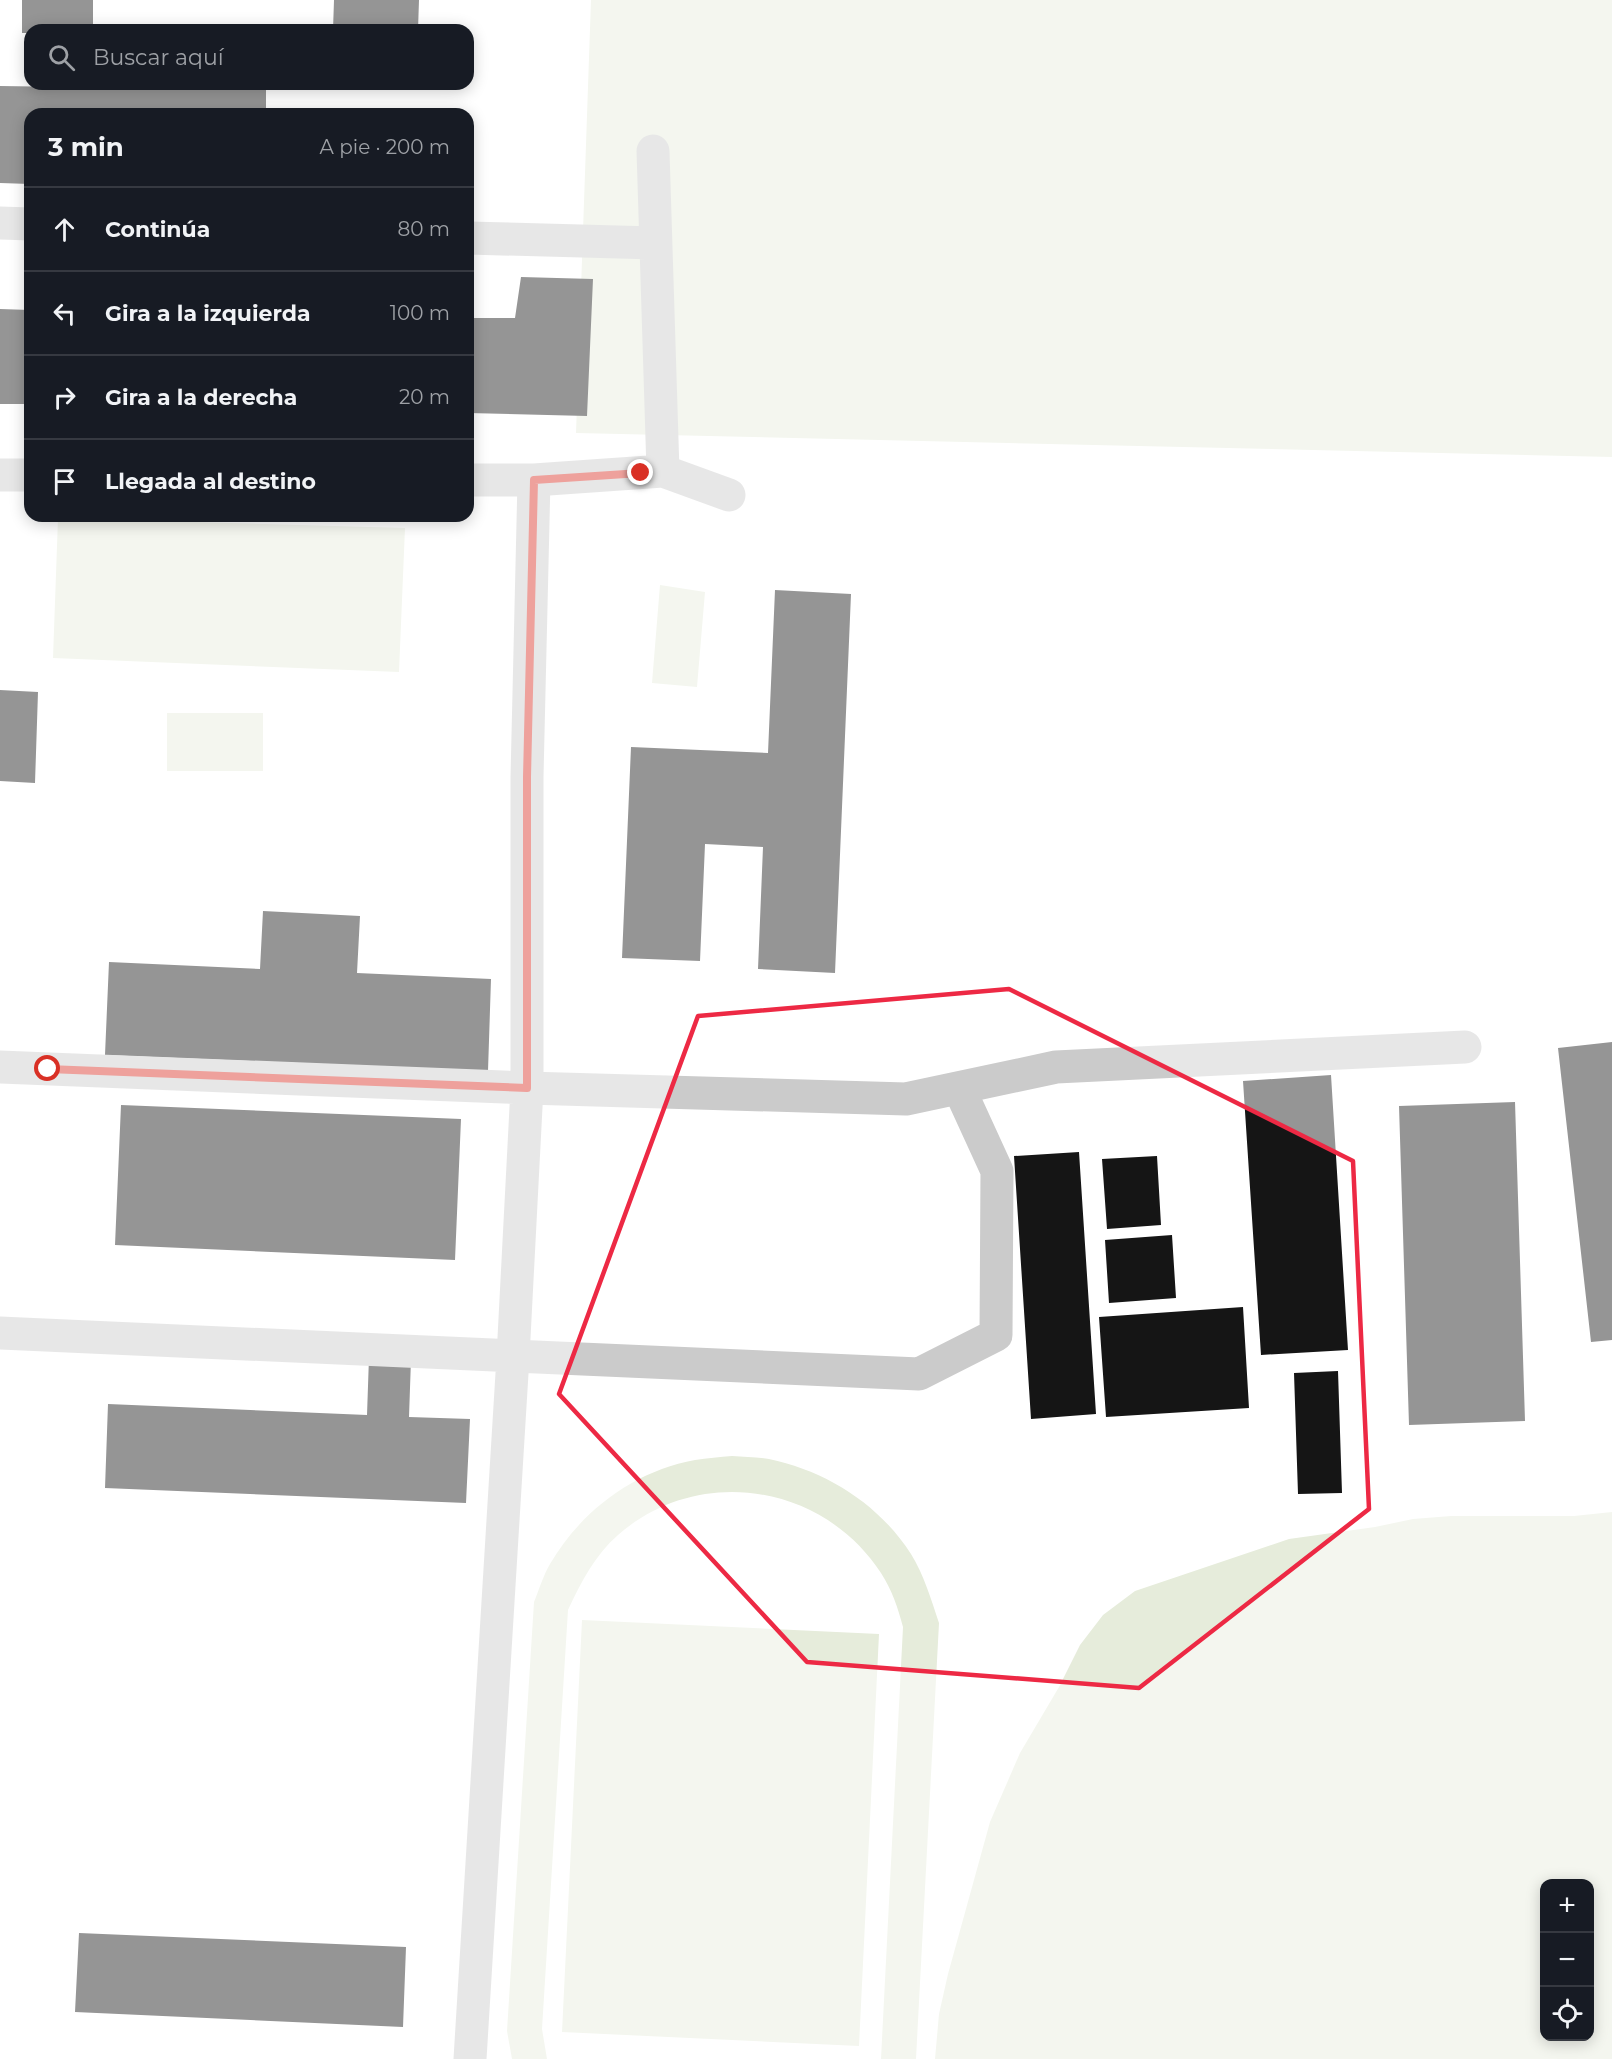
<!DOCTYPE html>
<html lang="es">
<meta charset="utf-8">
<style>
body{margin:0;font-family:Montserrat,sans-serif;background:#242831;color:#f1f3f6}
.controls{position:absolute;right:18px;bottom:18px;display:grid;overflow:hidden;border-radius:12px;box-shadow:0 3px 15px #0003}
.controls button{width:54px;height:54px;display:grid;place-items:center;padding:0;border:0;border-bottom:2px solid #363941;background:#171b24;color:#f1f3f6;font:30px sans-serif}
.stop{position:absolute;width:18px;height:18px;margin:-14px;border:4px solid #d93025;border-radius:50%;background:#fff}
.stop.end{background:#d93025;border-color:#fff;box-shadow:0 2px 6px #0008}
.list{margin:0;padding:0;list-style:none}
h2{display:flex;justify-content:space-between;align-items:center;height:78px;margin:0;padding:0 24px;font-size:26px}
h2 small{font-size:20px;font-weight:400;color:#9ea1a6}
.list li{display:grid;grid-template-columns:39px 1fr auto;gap:18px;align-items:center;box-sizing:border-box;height:84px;padding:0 24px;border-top:2px solid #363941}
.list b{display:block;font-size:22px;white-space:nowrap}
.list em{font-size:20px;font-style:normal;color:#9ea1a6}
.icon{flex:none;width:33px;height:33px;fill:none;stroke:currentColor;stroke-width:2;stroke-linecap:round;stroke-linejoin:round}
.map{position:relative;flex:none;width:1612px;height:2059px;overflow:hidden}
.search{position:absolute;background:#171b24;box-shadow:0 3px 15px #0003;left:24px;top:24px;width:450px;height:66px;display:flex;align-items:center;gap:15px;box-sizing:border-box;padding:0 21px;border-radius:18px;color:#9ea1a6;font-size:22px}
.panel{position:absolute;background:#171b24;box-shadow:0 3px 15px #0003;left:24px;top:108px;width:450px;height:414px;border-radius:18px}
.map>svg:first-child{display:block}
.green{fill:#e6ecdb;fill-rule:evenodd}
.building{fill:#151515}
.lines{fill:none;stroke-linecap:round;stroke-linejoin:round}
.minor{stroke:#cbcbcb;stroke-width:33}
.route{stroke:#d93025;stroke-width:8}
.marked{fill:none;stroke:#ed2944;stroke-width:4.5;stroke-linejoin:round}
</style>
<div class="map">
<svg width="1612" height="2059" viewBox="0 0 1612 2059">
<rect width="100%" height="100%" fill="#fff"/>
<path class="green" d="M591,0H1612V457L576,433Z
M58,518L405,528L399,672L53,658Z
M660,585L705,592L697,687L652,683Z
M167,713H263V771H167Z
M732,1456C744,1457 757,1457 769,1459C826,1471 879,1504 911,1554C924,1575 931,1599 939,1623L916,2059H881L903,1627C898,1608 892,1590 881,1573C823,1484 699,1464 618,1535C595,1555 581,1582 568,1610L542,2029L547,2059H512L507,2031L534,1602C539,1590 543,1576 550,1564C581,1511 634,1471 695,1460C707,1458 720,1457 732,1456Z
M1612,1512V2059H935L939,2014L948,1974L990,1822L1020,1753L1059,1687L1080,1645L1103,1615L1135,1591L1289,1539L1375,1527L1413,1519L1451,1516H1574ZM1544,1884H1590V2036H1544Z
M582,1620L879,1634L859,2046L562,2032Z"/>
<path class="building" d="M22,0H93V30H30V33H22Z
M334,0H419L418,30H333Z
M0,86L266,90V114H30V184L0,183Z
M521,277L593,279L587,416L468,413V318H515Z
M0,309L30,310V404H0Z
M775,590L851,594L835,973L758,969L763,847L705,844L700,961L622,958L631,747L768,753Z
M0,690L38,692L35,783L0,781Z
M263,911L360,916L357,973L491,979L488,1071L105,1055L109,962L260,969Z
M1612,1042V1340L1591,1342L1558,1048Z
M1331,1075L1348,1350L1261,1355L1243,1081Z
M1515,1102L1525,1421L1409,1425L1399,1106Z
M121,1105L461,1119L455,1260L115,1245Z
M1079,1152L1096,1414L1031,1419L1014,1156Z
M1157,1156L1161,1225L1107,1229L1102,1159Z
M1172,1235L1176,1298L1109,1303L1105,1240Z
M1243,1307L1249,1408L1106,1417L1099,1317Z
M369,1357L411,1359L409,1417L470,1419L466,1503L105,1488L108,1404L367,1415Z
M1338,1371L1342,1493L1298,1494L1294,1373Z
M79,1933L406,1947L403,2027L75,2012Z"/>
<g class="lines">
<path class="minor" d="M653,151L663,471
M0,223L30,224
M468,238L655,243
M0,475H30
M468,480H534L663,471L729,495
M0,1067L527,1088L906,1099L1056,1067L1465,1047
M0,1333L919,1374L996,1335L997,1171L959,1088
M470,2059L513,1357L527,1088V777L534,480"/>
</g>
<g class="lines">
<path class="route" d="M48,1069L527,1088V777L534,480L641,473"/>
</g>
<path d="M0 0H1612V2059H0ZM1009,989L1353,1161L1369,1509L1139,1688L807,1662L559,1394L698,1016Z" fill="#fff" fill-opacity=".55" fill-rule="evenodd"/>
<path class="marked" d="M1009,989L1353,1161L1369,1509L1139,1688L807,1662L559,1394L698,1016Z"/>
</svg>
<div class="controls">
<button>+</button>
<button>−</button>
<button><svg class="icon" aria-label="locate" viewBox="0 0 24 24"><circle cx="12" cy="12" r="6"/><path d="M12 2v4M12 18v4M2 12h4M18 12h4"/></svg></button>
</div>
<div class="stop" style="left:48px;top:1069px"></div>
<div class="stop end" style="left:641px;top:473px"></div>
<div class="search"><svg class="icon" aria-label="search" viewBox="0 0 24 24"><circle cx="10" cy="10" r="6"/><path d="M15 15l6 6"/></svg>Buscar aquí</div>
<section class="panel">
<h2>3 min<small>A pie · 200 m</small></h2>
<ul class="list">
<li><svg class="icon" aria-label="ahead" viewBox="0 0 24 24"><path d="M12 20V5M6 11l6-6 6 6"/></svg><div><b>Continúa</b></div><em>80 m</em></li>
<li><svg class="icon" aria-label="left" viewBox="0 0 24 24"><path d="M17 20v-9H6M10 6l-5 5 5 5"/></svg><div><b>Gira a la izquierda</b></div><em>100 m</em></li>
<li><svg class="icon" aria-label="right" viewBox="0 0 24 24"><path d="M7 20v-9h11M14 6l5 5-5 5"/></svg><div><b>Gira a la derecha</b></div><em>20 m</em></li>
<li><svg class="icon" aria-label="arrive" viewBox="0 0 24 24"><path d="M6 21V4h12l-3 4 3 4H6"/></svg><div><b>Llegada al destino</b></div></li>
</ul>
</section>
</div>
